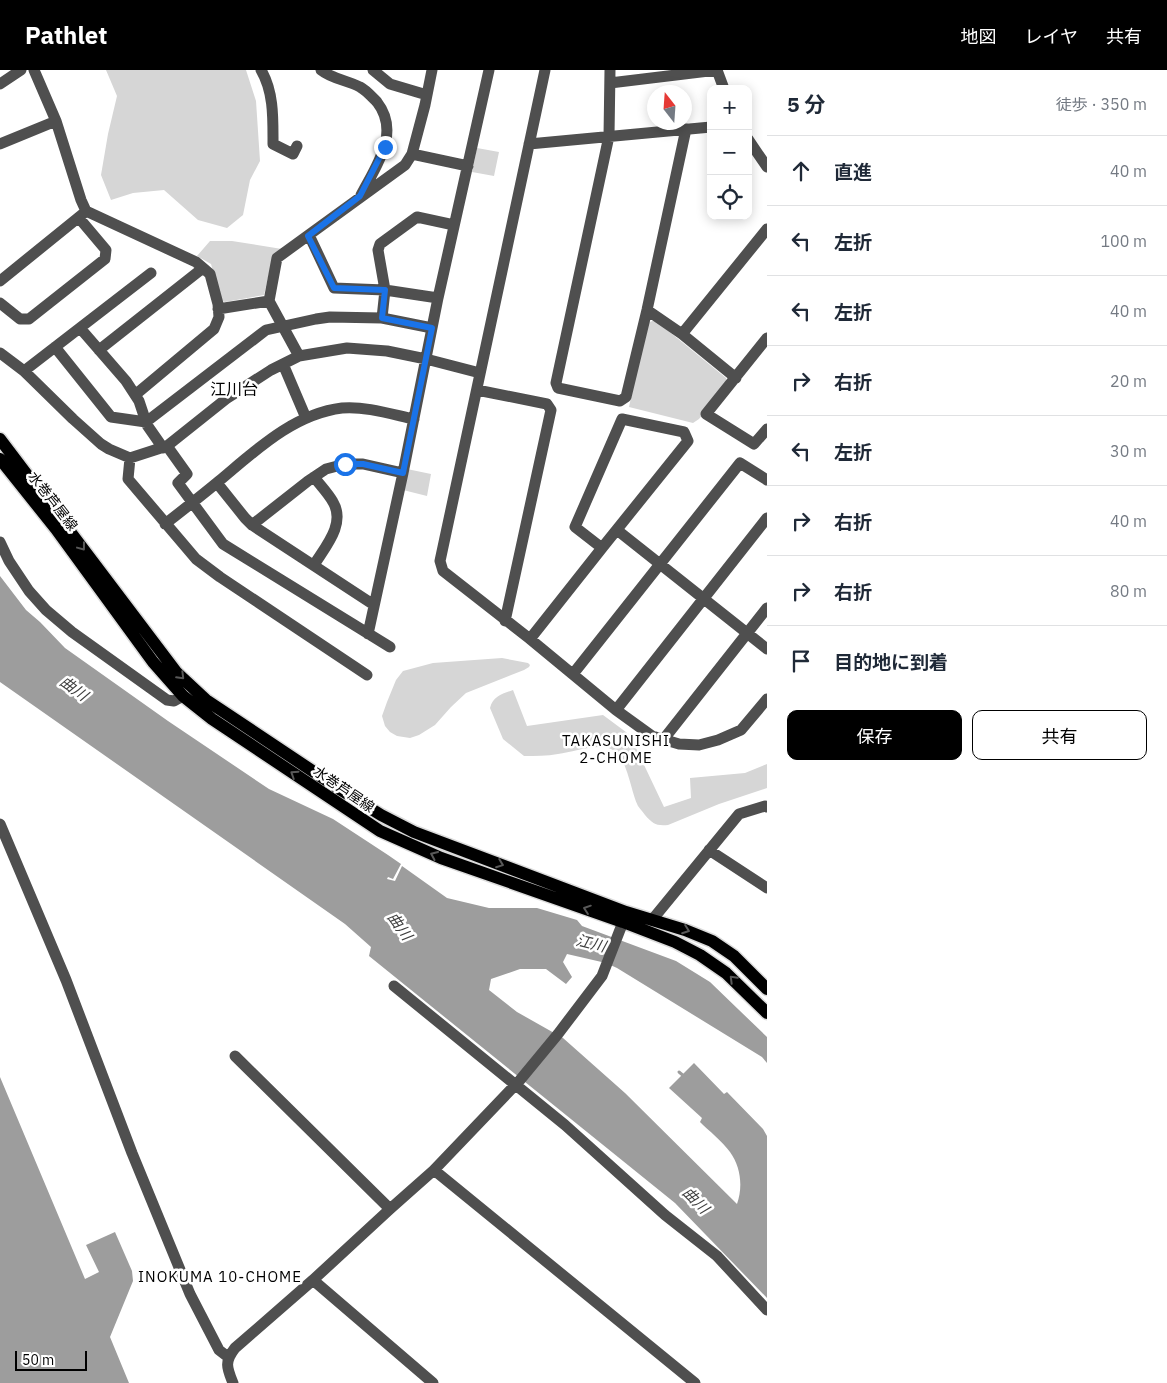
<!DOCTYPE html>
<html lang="ja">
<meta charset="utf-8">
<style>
body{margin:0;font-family:"IBM Plex Sans","Noto Sans JP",sans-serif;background:#f2f2f3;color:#1f2937}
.controls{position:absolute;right:15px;top:15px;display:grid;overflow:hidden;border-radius:10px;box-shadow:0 2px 12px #0003}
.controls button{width:45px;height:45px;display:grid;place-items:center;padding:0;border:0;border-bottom:1px solid #e0e1e3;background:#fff;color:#1f2937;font:25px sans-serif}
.compass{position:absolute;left:647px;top:15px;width:45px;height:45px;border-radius:50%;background:#fff;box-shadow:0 2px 12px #0003;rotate:343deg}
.scale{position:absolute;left:15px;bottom:12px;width:72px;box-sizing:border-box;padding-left:5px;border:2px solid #000;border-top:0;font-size:14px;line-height:18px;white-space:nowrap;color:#000;-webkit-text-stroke:4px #fff;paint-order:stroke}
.stop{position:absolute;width:15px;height:15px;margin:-11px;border:4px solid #1a73e8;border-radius:50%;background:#fff}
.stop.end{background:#1a73e8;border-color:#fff;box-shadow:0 1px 5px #0008}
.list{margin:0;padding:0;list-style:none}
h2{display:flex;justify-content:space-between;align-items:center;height:65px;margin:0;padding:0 20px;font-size:21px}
h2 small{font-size:16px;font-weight:400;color:#747a83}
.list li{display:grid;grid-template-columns:32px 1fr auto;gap:15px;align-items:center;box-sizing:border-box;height:70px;padding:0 20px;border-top:1px solid #e0e1e3}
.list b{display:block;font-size:19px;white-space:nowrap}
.list em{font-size:16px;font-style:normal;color:#747a83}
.actions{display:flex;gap:10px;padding:15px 20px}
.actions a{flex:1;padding:11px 0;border:1px solid #000;border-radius:10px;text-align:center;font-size:18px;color:#000}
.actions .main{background:#000;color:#fff}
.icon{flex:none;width:28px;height:28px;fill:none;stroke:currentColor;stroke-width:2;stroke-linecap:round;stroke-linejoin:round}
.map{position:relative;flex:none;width:767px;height:1313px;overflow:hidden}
header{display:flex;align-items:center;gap:30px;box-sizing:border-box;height:70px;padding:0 25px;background:#000;color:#fff}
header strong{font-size:24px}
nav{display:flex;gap:28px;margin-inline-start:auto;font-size:18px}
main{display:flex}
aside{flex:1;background:#fff}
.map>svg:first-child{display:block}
.green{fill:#d6d6d6}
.water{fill:#9d9d9d}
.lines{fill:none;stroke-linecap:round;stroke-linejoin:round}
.stream{stroke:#9d9d9d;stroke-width:3}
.major-casing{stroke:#dbdbdb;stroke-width:15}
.minor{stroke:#4f4f4f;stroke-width:11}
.major{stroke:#000;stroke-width:12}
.oneway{stroke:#595959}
.route{stroke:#1a73e8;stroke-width:6}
.labels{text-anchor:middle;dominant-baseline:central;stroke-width:5;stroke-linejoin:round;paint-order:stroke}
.street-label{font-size:14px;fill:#000;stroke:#fff}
.water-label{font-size:15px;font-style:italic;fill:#3e3e3e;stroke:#fff}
.neighbourhood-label{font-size:15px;letter-spacing:1px;fill:#000;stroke:#fff}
.quarter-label{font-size:16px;fill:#000;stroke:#fff}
</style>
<header>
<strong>Pathlet</strong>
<nav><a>地図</a><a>レイヤ</a><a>共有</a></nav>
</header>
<main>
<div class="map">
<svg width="767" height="1313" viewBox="0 0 767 1313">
<rect width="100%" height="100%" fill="#fff"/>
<path class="green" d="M106,0H246L256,31L260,91L250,110L243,145L227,158L198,150L164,120L133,123L111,130L101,105L108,64L117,26Z
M477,78L499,82L494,106L472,102Z
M210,171H232L282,179L273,186L264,225L225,232L222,231L211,194L197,186Z
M655,250L726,308L727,314L699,349L693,353L629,337L647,253Z
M407,399L431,404L427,426L403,420Z
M502,588L528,593L530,595L529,597L524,600L466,623L451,637L435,655L419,665L410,668L397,666L390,662L385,656L382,646L387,632L396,610L403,601L433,593Z
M513,620L527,656L603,645L638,671L636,678L664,737L691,728L690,708L745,703L767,694V718L719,734L668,755C656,756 653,754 645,745C643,742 640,739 638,736C630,720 628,687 611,679C597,673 573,682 558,684C547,686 535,686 524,686L503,669L490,638C493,626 502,624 513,620Z"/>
<path class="water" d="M0,506L26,540L40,552L65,578L168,651L269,719L333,749L388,785L401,794L393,809L388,807L387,809L395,811L402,796L447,828L489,838H537L577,850L582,856L676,891L710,912L767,967V993L762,987L617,898L606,893L567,884L563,892L572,907L566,914L546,899H520L491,909L489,920L517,942L563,968L625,1023L737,1134C743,1117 741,1097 730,1082C723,1072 708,1060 700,1052L702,1048L669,1018L694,993L724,1024L727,1022L763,1059L767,1066V1228L675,1133L369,886L371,877L345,854L0,612Z
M0,1007L85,1209L99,1202L86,1175L115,1162L132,1201L133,1211L110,1267L129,1313H0Z"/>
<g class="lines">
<path class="stream" d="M679,1002L685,1007"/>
<g class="major-casing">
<path id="major" d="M0,369L177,603L206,630L341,720L381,745L414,762L626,842L685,860L712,871L734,886L767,919
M0,389L56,459L153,592L183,626L212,649L380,761L441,788L623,852L675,872L700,885L726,903L767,943"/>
</g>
<path class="minor" d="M34,0L56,51L81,130L86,141L196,192L210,204L218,234L219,247L214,259L135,325
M261,0C274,22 273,49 273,74L293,84L297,76
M321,0C332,9 347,10 360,17C366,20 372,27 377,32C401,63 376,96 361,125
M373,0L390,14L427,25
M545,0L440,491L443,501L530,569L616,640L652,666L679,674L699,675L718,670L741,660L767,629
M610,0L609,66L556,313L558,318L620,331L626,327L647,240L686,59
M717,0L724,19
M610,13L717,0
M0,14L21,0
M748,69L754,78L767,97
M0,74L56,51
M529,74L711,57
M412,84L468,96
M309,165L334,218L385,220L438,228
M0,211L84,143
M0,233L20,249H29L105,189L106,180L79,148
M218,239L269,231
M647,240L682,264L736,308
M382,248L385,220L378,180L380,174L417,147L454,155
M80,258L126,311L139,331L147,355L163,378
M682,264L767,159
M767,268L706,344L754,374L767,359
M55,277L111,347L146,352L266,260L316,249L330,247L382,248L432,258
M99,280L203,198
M0,283L24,301L73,349L101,374L109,379L130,388L167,376L226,329L271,300L299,286L347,278L387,281L426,289L480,303
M299,286L269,231L277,188L405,95L412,84L425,35L432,0
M283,294L306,348
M24,301L151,203
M477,320L547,334L551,340L505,551
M622,349L684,362L688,371L602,478L575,457Z
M167,376L187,404L178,413L223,474L390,577
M130,388L128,409L196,489L220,507L367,605
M314,407C320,415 328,423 333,432C346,454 325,477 314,495
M217,413L245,448L252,455L374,535
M165,454C183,440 201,426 219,411C255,381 293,344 342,338C365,336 391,344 414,349
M252,455L308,411L326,399L345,394H363L403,403
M617,460L767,579
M0,472L9,491L29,521L46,540L72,562L167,630L174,631L183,626
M368,564L403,403L438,228L489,0
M530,569L602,478
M573,604L740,393L767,410
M616,640L767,448
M663,670L767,538
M0,754L66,910L132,1083L190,1224L219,1280L228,1287
M709,780L767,818
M652,850L739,744L765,736L767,737
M394,916L565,1055L665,1145L717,1186L767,1240
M235,986L390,1139
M434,1100L695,1313
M313,1210L433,1313
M233,1313C227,1298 224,1292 235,1278L313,1210L390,1139L434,1100L520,1010L558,964L602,906L623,852"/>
<use href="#major" class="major"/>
</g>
<defs><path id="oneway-chevron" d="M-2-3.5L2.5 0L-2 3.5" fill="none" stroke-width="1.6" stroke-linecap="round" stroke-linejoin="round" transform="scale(1.25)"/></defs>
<g class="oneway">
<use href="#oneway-chevron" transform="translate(82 477) rotate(53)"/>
<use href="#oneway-chevron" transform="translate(181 606) rotate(45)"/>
<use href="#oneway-chevron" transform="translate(294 704) rotate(-147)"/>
<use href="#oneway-chevron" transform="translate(434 785) rotate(-156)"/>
<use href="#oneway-chevron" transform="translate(500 794) rotate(21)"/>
<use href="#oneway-chevron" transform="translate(587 839) rotate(-161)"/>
<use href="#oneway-chevron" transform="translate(686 860) rotate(20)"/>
<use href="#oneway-chevron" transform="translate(733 909) rotate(-135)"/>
</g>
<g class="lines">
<path class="route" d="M345,394H363L403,403L432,258L382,248L385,220L334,218L308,166L360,126L385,77"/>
</g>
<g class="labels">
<g class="street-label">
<text transform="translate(53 431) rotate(52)">水巻芦屋線</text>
<text transform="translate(344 719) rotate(34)">水巻芦屋線</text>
</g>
<g class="water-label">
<text transform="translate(74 618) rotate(36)">曲川</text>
<text transform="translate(400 856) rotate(54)">曲川</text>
<text transform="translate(591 873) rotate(14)">江川</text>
<text transform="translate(696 1130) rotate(45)">曲川</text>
</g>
<g class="neighbourhood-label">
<text x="616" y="670">TAKASUNISHI<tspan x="616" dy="17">2-CHOME</tspan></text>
<text x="220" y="1206">INOKUMA 10-CHOME</text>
</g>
<g class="quarter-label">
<text x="234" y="319">江川台</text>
</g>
</g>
</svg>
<div class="controls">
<button>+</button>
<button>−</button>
<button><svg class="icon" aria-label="locate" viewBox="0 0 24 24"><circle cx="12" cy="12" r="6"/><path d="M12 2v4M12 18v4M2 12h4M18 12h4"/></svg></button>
</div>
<svg class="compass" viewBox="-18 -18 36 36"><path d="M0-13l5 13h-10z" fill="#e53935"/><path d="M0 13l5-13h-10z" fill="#747a83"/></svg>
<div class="scale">50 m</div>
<div class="stop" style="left:345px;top:394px"></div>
<div class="stop end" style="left:385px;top:77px"></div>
</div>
<aside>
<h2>5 分<small>徒歩 · 350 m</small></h2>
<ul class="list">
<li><svg class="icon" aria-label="ahead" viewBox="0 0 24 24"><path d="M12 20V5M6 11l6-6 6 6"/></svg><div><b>直進</b></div><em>40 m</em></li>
<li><svg class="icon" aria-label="left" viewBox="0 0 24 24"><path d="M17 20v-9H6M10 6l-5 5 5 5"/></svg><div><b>左折</b></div><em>100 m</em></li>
<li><svg class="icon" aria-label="left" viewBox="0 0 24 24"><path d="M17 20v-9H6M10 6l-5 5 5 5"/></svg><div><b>左折</b></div><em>40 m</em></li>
<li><svg class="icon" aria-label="right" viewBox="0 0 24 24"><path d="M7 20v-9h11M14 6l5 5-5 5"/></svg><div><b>右折</b></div><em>20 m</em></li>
<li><svg class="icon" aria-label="left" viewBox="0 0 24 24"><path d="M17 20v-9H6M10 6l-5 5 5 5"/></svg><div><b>左折</b></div><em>30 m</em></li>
<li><svg class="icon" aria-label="right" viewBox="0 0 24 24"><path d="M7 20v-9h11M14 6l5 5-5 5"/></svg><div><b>右折</b></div><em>40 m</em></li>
<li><svg class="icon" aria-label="right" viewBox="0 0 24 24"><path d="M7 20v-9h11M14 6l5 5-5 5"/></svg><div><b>右折</b></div><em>80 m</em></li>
<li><svg class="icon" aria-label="arrive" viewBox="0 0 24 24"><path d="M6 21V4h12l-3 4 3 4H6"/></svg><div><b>目的地に到着</b></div></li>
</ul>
<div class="actions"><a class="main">保存</a><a>共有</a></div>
</aside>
</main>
